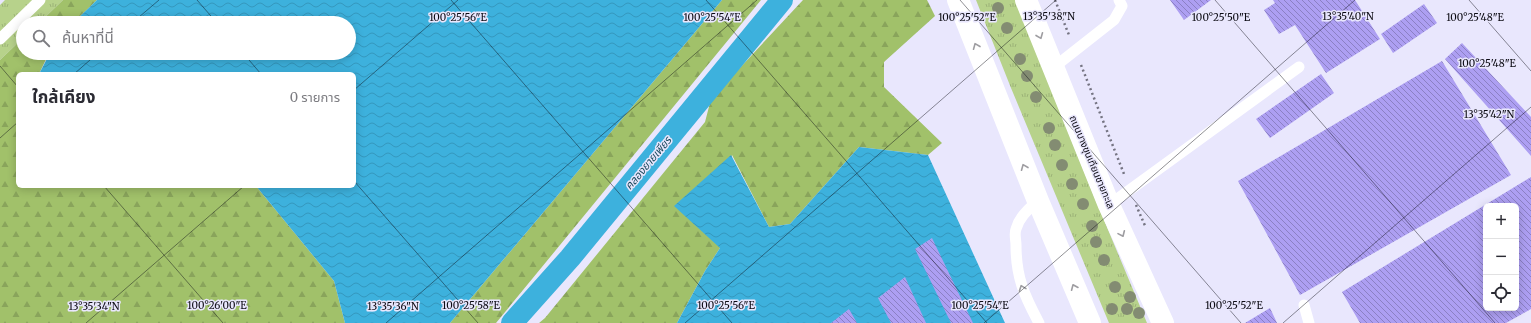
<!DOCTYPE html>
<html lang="th">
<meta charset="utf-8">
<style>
body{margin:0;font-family:Merriweather,"Noto Sans Thai",serif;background:#f2f2f3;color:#2b2b33}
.controls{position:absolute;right:12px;bottom:12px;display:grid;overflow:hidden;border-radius:6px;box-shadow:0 2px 10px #0003}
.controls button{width:36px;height:36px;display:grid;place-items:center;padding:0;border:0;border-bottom:1px solid #e1e1e2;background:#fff;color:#2b2b33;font:20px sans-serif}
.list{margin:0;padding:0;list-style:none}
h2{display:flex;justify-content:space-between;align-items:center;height:52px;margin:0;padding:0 16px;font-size:17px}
h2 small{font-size:13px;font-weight:400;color:#7c7c81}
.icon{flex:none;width:22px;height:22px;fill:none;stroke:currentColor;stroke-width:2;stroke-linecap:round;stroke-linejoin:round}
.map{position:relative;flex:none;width:1531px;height:323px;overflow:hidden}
.search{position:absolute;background:#fff;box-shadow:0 2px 10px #0003;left:16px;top:16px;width:340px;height:44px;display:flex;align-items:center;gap:10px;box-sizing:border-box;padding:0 14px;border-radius:22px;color:#7c7c81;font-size:15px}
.panel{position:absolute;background:#fff;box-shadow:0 2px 10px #0003;left:16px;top:72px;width:340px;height:116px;border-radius:6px}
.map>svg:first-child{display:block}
.grass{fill:url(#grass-tufts)}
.forest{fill:url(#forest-firs)}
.water{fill:url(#water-waves)}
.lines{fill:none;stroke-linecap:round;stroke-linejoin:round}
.canal{stroke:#3db1dd;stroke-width:22}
.building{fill:url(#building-back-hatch);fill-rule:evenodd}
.path{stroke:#757482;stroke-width:2.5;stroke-dasharray:2 3;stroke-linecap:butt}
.service{stroke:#fff;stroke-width:11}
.secondary{stroke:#fff;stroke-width:22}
.tree{fill:#838c72}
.oneway{stroke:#9e9da1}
.ticks{fill:none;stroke:#0c0b13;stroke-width:1;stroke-opacity:0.45}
.labels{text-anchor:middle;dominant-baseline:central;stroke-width:3;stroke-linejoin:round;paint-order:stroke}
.street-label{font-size:10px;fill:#0c0b13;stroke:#e9e7fd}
.water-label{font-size:11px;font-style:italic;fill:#18485b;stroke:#e9e7fd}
.ticks-label{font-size:10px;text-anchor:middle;fill:#0c0b13;stroke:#e9e7fd;stroke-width:3;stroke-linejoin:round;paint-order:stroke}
</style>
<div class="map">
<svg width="1531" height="323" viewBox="0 0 1531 323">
<defs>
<pattern id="grass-tufts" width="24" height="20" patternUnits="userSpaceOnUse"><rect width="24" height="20" fill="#b7d28b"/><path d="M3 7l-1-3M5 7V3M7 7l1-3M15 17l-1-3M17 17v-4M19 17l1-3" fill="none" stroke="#9cb377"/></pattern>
<pattern id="forest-firs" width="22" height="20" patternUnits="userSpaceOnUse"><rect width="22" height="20" fill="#a1c16a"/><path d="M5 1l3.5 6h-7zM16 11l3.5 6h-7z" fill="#89a45b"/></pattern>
<pattern id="water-waves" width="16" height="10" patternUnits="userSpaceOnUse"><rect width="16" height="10" fill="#3db1dd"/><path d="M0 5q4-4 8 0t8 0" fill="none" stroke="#3497bd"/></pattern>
<pattern id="building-back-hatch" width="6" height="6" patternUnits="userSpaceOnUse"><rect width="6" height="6" fill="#ad9ff2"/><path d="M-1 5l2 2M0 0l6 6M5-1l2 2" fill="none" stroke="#8b80c3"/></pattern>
</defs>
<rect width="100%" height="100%" fill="#e9e7fd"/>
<path class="grass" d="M5,0H63L39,23H23V38L0,60V5Z
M976,0H1015L1096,201L1147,323H1109L1011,88Z"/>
<path class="forest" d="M63,0H97L73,23H39Z
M722,0H761L496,323H450Z
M803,0H927L935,16L884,62V87L942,143L928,155L859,147L790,224L769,227L732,155L720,248L705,271L677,323H539L545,318L705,122L711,99Z
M23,38V53H49L39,74H18V186H256L334,281L345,323H0V60Z"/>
<path class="water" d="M97,0H722L450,323H345L334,281L256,186H354V74H39L50,53H349V23H73Z
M859,147L928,155L1005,323H677L705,271L720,248L674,206L731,155L769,227L790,224Z"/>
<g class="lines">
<path class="canal" d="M512,323L570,258L782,0"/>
</g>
<path class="building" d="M1170,0H1211L1184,20Z
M1273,0H1355L1380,39L1326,73L1295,25L1279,34L1264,10L1275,3Z
M1424,4L1437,23L1393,53L1381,34Z
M1462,43L1531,117V156L1445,59Z
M1442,61L1511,175L1300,295L1238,181Z
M1321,74L1334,93L1270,138L1256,119Z
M1531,177V309L1506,323H1360L1342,292ZM1486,206H1516V308H1486Z
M932,238L973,323H951L915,249Z
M905,277L926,323H891L878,298Z
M1270,308L1277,323H1245Z
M849,309L857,323H831Z"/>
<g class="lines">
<path class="path" d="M1055,0L1069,35
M1081,65L1124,174
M1136,205L1146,228"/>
<path class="service" d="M0,39L40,0
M1053,68L1114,20L1122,6L1119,0
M1038,201C1029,208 1019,217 1016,229C1014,234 1016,240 1016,245C1016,277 1024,295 1039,323
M1109,205L1299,67
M1304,305L1309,323"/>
<path class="secondary" d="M958,0L1038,201L1090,323
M1026,0L1109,205L1163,323"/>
</g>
<g class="tree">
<circle cx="998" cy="8" r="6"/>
<circle cx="1007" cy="28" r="6"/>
<circle cx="1020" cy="59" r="6"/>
<circle cx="1027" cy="76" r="6"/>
<circle cx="1036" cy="97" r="6"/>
<circle cx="1049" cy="128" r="6"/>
<circle cx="1055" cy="145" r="6"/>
<circle cx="1062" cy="165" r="6"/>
<circle cx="1072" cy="184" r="6"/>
<circle cx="1083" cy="204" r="6"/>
<circle cx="1092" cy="226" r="6"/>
<circle cx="1096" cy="242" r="6"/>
<circle cx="1104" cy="260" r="6"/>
<circle cx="1115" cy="287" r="6"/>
<circle cx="1130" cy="297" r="6"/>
<circle cx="1112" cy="309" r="6"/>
<circle cx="1127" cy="309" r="6"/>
<circle cx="1139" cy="313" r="6"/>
</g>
<defs><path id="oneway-chevron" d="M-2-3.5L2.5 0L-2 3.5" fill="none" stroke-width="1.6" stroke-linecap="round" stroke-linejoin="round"/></defs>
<g class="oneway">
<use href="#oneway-chevron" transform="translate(1040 36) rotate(68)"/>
<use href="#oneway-chevron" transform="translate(976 46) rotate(-112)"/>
<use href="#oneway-chevron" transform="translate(1024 167) rotate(-112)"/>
<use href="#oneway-chevron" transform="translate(1122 234) rotate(66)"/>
<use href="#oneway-chevron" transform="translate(1074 287) rotate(-113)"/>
<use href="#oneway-chevron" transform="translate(1022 288) rotate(-110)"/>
</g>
<path class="ticks" d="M197,0L217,23M451,0L732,323M706,0L987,323M960,0L1241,323M1215,0L1495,323M1469,0L1531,71M132,23L159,0M243,53L261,74M0,66L18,87M74,74L98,53M354,90L458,0M0,138L18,122M354,181L478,323M104,186L223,323M86,323L244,186M386,323L757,0M685,323L1056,0M984,323L1355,0M1283,323L1531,107"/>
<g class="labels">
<g class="street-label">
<text transform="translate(1092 162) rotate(67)">ถนนบางขุนเทียนชายทะเล</text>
</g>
<g class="water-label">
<text transform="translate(648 163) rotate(-50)">คลองยายเพียร</text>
</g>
</g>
<g class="ticks-label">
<text x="1049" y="20">13°35'38"N</text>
<text x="1348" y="20">13°35'40"N</text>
<text x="1475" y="21">100°25'48"E</text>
<text x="1221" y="21">100°25'50"E</text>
<text x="458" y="21">100°25'56"E</text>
<text x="712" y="21">100°25'54"E</text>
<text x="967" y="21">100°25'52"E</text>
<text x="1487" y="67">100°25'48"E</text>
<text x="1489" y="118">13°35'42"N</text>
<text x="217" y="309">100°26'00"E</text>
<text x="471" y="309">100°25'58"E</text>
<text x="726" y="309">100°25'56"E</text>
<text x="980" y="309">100°25'54"E</text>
<text x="1234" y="309">100°25'52"E</text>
<text x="94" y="310">13°35'34"N</text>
<text x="393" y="310">13°35'36"N</text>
</g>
</svg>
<div class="controls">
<button>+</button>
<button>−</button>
<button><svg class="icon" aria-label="locate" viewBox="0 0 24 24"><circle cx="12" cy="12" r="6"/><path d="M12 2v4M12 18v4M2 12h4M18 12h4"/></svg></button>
</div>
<div class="search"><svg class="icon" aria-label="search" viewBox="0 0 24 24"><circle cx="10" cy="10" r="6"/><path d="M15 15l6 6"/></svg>ค้นหาที่นี่</div>
<section class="panel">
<h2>ใกล้เคียง<small>0 รายการ</small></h2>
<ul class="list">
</ul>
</section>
</div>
